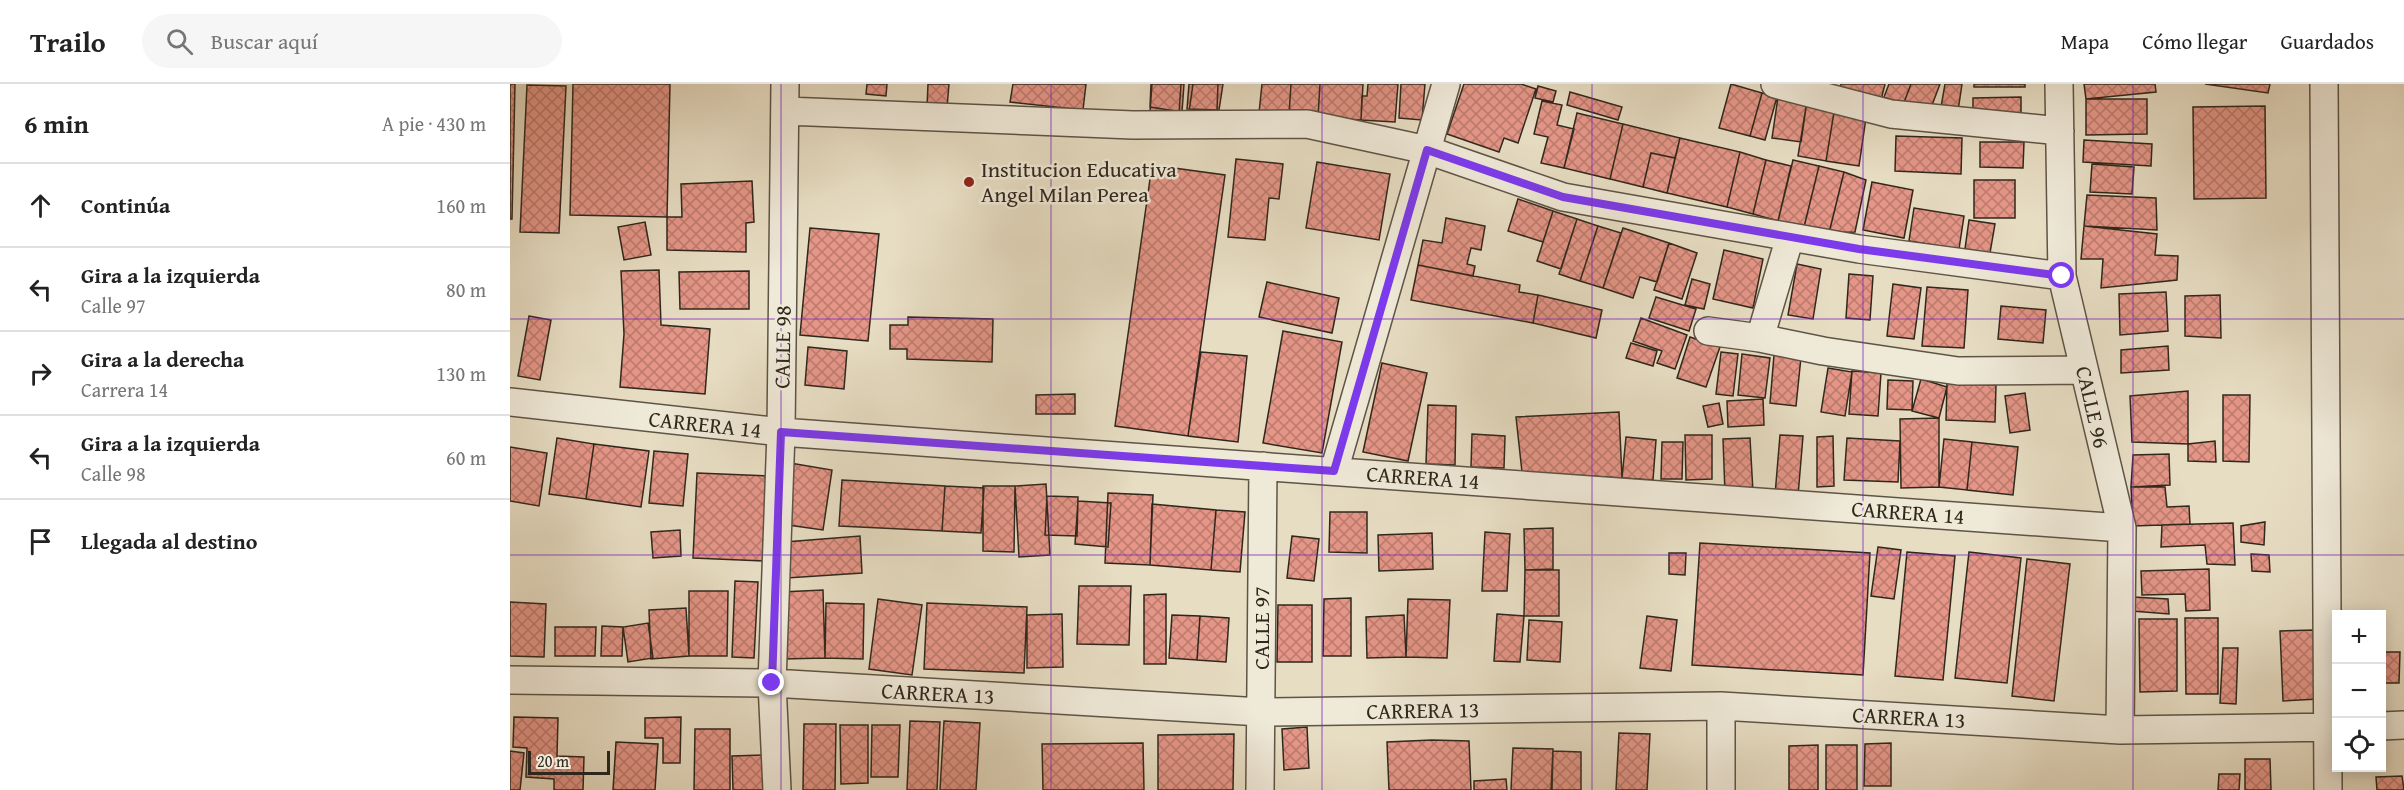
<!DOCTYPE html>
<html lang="es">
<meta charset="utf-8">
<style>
body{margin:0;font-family:"Gentium Book Plus",serif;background:#f6f6f6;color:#222}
.controls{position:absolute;right:18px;bottom:18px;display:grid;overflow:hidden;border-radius:0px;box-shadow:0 3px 15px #0003}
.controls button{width:54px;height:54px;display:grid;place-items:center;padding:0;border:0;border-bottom:2px solid #e0e0e0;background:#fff;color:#222;font:30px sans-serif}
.scale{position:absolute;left:18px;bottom:15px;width:82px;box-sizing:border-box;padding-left:6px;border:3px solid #30271c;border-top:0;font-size:16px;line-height:21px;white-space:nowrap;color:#30271c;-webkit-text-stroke:4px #efe9d8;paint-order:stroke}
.stop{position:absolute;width:18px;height:18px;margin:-14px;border:4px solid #7c3aed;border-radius:50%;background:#fff}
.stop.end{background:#7c3aed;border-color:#fff;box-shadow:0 2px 6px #0008}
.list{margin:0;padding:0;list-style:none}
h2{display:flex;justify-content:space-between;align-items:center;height:78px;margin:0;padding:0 24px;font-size:26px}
h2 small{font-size:20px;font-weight:400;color:#767676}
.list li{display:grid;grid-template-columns:39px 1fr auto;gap:18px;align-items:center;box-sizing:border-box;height:84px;padding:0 24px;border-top:2px solid #e0e0e0}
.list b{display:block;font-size:22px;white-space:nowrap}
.list p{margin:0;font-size:20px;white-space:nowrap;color:#767676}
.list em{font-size:20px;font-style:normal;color:#767676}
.icon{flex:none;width:33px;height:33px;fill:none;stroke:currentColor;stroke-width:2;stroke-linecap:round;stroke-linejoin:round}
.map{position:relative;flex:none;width:1894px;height:706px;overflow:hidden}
header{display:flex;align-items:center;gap:36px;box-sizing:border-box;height:84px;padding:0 30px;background:#fff;border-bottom:2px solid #e0e0e0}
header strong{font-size:28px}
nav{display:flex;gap:33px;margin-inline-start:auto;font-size:21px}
.search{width:420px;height:54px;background:#f6f6f6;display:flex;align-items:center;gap:15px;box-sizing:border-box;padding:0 21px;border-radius:33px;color:#767676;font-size:22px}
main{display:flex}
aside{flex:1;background:#fff}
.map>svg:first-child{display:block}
.building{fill:url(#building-cross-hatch);stroke:#30271c;stroke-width:1.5}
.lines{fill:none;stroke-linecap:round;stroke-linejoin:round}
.street-casing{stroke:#5e5446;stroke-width:30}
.street{stroke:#efe9d8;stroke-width:27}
.route{stroke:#7c3aed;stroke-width:8}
.grid{fill:none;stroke:#7b2cbf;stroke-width:1.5;stroke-opacity:0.55}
.poi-dot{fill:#8f2418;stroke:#efe9d8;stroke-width:2}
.labels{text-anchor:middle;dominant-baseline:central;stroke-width:5;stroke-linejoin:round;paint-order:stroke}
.poi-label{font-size:22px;fill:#30271c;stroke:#efe9d8;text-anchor:start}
.street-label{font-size:22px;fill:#30271c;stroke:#efe9d8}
</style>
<header>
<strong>Trailo</strong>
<div class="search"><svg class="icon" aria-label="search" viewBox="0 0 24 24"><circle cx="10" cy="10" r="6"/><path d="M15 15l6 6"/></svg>Buscar aquí</div>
<nav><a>Mapa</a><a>Cómo llegar</a><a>Guardados</a></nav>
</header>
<main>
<aside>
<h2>6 min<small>A pie · 430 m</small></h2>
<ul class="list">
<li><svg class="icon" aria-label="ahead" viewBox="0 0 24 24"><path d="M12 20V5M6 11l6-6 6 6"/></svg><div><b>Continúa</b></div><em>160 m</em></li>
<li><svg class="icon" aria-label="left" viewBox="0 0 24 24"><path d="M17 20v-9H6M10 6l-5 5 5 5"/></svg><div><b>Gira a la izquierda</b><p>Calle 97</p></div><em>80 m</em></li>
<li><svg class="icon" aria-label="right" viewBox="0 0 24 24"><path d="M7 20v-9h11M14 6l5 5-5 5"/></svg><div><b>Gira a la derecha</b><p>Carrera 14</p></div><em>130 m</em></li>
<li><svg class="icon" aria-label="left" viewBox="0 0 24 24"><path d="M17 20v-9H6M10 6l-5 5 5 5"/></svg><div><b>Gira a la izquierda</b><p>Calle 98</p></div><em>60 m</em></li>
<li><svg class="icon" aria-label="arrive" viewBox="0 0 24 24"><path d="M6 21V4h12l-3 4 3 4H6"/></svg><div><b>Llegada al destino</b></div></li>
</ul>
</aside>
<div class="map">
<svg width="1894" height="706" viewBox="0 0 1894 706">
<defs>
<pattern id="building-cross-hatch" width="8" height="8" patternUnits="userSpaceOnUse" patternTransform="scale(1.5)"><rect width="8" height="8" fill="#e59687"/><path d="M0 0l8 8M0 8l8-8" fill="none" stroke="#ba7a6e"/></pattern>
</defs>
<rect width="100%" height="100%" fill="#e7ddc3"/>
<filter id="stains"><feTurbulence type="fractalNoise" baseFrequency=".00333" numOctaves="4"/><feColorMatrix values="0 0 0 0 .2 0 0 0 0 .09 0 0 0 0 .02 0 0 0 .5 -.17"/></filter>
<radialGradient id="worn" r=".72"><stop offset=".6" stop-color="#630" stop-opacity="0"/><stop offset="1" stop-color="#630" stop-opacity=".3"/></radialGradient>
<path class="building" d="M0,0H5L2,135H0Z
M63,0H160L157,133L60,131Z
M357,0H377L376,12L356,10Z
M418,0H439L437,24L417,23Z
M503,0H576L573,26L500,18Z
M641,0H674L672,28L640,23Z
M642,0H671L669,30L640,28Z
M679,0H713L709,26L677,25Z
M683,0H708L707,26L679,28Z
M752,0H781L779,31L749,29Z
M781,0H810L808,33L779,31Z
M810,0H853L851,36L808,33Z
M858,0H888L885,38L851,36L852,12H857Z
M891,0H915L912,36L889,34Z
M954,0H1011L1026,5L1008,59L994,54L989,68L937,50Z
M1221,0L1252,9L1240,52L1209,44Z
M1331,0H1375L1371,16L1329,7Z
M1379,0H1401L1393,21L1374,13Z
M1401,0H1430L1419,29L1393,21Z
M1435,0H1452L1448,27L1431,23Z
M1464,0H1515V3H1464Z
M1574,0H1645L1646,8L1576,15Z
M1695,0H1760L1758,9Z
M17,1L56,2L49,149L10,148Z
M1028,2L1046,7L1043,18L1025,14Z
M1060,8L1112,23L1108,36L1057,21Z
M1252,9L1267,13L1255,56L1240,52Z
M1268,13L1297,17L1291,58L1262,54Z
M1511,13V33L1463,34V14Z
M1576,15H1637V50L1576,51Z
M1032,17L1052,21L1047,41L1064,45L1054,84L1031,79L1038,53L1024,50Z
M1297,17L1325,22L1316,77L1288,72Z
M1325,22L1357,27L1349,82L1316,77Z
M1755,22L1756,114L1684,115L1683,23Z
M1067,29L1113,40L1100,95L1054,84Z
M1113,40L1170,54L1165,74L1141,69L1133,103L1100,95Z
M1386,52L1452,54L1451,90L1385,87Z
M1170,54L1230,68L1217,123L1157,109Z
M1574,56L1642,60L1641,82L1573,78Z
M1470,58H1514L1513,84L1470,83Z
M1230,68L1256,76L1243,130L1217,123Z
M1141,69L1165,74L1157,109L1133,103Z
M726,75L773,80L769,115L759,114L755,156L718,153Z
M1256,76L1281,82L1268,137L1243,130Z
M1283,76L1309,82L1294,143L1268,137Z
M807,78L880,90L869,156L796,144Z
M1582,80L1624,83L1622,110L1580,108Z
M642,81L715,91L678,352L605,342Z
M1309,82L1334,88L1319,149L1294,143Z
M1334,88L1356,96L1345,148L1319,149Z
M1464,96H1505V134H1464Z
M242,97L244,138L236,139V168L157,166V133H172L171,100Z
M1362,98L1403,106L1394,154L1353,146Z
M1577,111L1646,114L1647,146L1574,142Z
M1008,115L1043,127L1033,158L998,147Z
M1404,124L1454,132L1449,165L1399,157Z
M1043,127L1067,135L1051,185L1027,177Z
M936,134L975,142L971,166L961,164L957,180L965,182L963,192L908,181L913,156L932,159Z
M1067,135L1088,142L1070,197L1049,190Z
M1459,136L1485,140L1480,169L1455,165Z
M135,138L141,171L114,176L108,143Z
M1088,142L1111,149L1093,204L1070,197Z
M1574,142L1647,150L1645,171L1668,172L1667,196L1591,204L1593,175H1571Z
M300,144L369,150L358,257L290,251Z
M1113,144L1159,159L1147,198L1130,193L1123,214L1093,204Z
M1159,159L1187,169L1172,215L1144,206Z
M1214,166L1253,175L1243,224L1203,215Z
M1287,180L1311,185L1303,235L1278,231Z
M908,181L1010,201L1009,208L1028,211L1023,239L901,216Z
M149,186L151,241L200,245L195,310L110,303L114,250L111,187Z
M239,187V225H170L169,188Z
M1339,190L1363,192L1360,236L1336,234Z
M1182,195L1200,200L1194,225L1175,221Z
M757,198L829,214L822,249L749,233Z
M1383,200L1411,204L1404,255L1377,252Z
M1417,203L1458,206L1454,264L1412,262Z
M1656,208L1658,247L1610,251L1609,210Z
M1028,211L1092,226L1086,254L1023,239Z
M1710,211L1711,254L1675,252V212Z
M1146,213L1186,225L1179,247L1139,234Z
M1491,222L1536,226L1533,259L1488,255Z
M19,232L41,236L30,296L8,292Z
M398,233L483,235L482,278L397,275V265H380V241H398Z
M1131,234L1177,251L1165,285L1147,279L1152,267L1123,257Z
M773,247L832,258L812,369L753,359Z
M1180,253L1210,263L1196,303L1167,294Z
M1121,259L1147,267L1143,282L1116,274Z
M1658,262L1659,286L1611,289V266Z
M298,263L337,267L334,305L295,301Z
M691,268L737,272L728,358L678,352Z
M1211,268L1228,270L1223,312L1206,310Z
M1232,270L1260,274L1255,314L1228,311Z
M1264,271L1291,273L1286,322L1260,319Z
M872,279L917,289L898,377L853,368Z
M1318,284L1342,288L1335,332L1311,328Z
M1342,287L1371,289L1368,332L1339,330Z
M1411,295L1437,303L1429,334L1402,327Z
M1378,296L1403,297L1402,326L1377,325Z
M1437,299L1486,301L1485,338L1436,336Z
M1678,307V360L1622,358L1620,312Z
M1515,309L1520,346L1500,349L1495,312Z
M565,310V330H526V311Z
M1713,311H1740L1739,378L1713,377Z
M1253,315L1254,341L1218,343L1217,317Z
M1209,319L1213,340L1198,343L1193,322Z
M918,321L946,322L945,381L916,380Z
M1109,328L1112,394L1012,388L1006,333Z
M1429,334V403L1391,404L1390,335Z
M962,350L995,352L994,384L961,383Z
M1175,351H1202V395L1176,396Z
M1270,351L1293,352L1288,412L1265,411Z
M1323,352L1324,402L1307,403V353Z
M1116,353L1146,356L1143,396L1112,394Z
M47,354L84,360L76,415L39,410Z
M1240,354L1243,408L1215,409L1213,355Z
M1337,354L1390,357L1388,398L1334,396Z
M1434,355L1462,358L1457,406L1429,403Z
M1705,357L1706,378L1678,377V360Z
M1152,358H1173L1172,395H1151Z
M1462,358L1508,363L1503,411L1457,406Z
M84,360L139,367L131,423L76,415Z
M0,363L37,369L29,422L0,417Z
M144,367L178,370L173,422L139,419Z
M1659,370L1660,401L1621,403L1623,371Z
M280,379L322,386L313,446L271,440Z
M187,389L259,392L255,477L183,474Z
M332,396L435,402L432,447L329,442Z
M536,400L540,471L509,473L505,402Z
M435,402L474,404L471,449L432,447Z
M473,402H505L504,468L473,467Z
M1621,403H1655L1657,423L1679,422L1680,440L1623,442Z
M598,409L643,411L640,481L595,479Z
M537,412L568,413L567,452L535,451Z
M568,417L601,419L598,463L565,460Z
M642,420L706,426L701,486L640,481Z
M706,426L735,428L730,488L701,486Z
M820,428H857V469L819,468Z
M1755,438L1754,461L1731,458V442Z
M1723,439L1725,481L1697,480L1695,461L1651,463L1652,441Z
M1043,444V485L1015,486L1014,445Z
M170,446L171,472L143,474L141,448Z
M975,448L1000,450L997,507H972Z
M922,449L923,485L869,487L868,451Z
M350,452L352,489L277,494L275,458Z
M782,452L809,455L804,497L777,494Z
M1190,459L1360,469L1353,591L1182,581Z
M1368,463L1391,466L1384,515L1361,512Z
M1397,468L1445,472L1433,596L1385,592Z
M1459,468L1511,474L1497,599L1445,594Z
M1159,469H1176L1175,491L1159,490Z
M1741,470L1759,471L1760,488L1742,487Z
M1517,475L1560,480L1544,617L1502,612Z
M1699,485L1700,526L1676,527L1675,510L1632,511L1631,487Z
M1015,486H1049V532H1014Z
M225,497L248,498L244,574L222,573Z
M569,502H621L619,561L567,560Z
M313,506L315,574L273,575L271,508Z
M179,507H218L217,572H179Z
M656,510V580H634V511Z
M1623,513L1658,515L1659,530L1622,527Z
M841,514V572H813L814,515Z
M368,515L412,521L402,591L359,585Z
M898,515L940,516L937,574L896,573Z
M0,518L36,520L34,573L0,572Z
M316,519L354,520L353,575L315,574Z
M417,519L517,523L514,589L414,585Z
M768,521H802V578H767Z
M176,524L179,572L141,575L139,526Z
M552,530L553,583L517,584V531Z
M987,530L1014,532L1010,578L984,577Z
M662,531L690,532L687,576L659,574Z
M894,531L896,573L857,574L856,533Z
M690,532L719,534L716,578L687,576Z
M1137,532L1167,536L1161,587L1130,584Z
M1675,534H1708V610H1676Z
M1629,535H1667V607L1630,608Z
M1019,536L1052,538L1050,578L1017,576Z
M138,539L143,574L118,578L113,543Z
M92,542L113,543L112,572H91Z
M45,543H86L85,572H45Z
M1804,546L1808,615L1773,617L1770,547Z
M1713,564H1728L1726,620L1710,619Z
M1872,568H1890L1889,599H1872Z
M4,633L48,634L47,672L74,673L73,706H44V695L16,693L17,664L3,663Z
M171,633L170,679H153V654H135V634Z
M400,637L430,638L427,706H397Z
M434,637L470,639L466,706H430Z
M294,640H326L325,706H293Z
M330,641H358V699L331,700Z
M362,641H390L388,693H361Z
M797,643L799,684L774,686L772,645Z
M185,645H220V706H184Z
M1109,649L1140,650L1137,706H1106Z
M724,650L723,706H648V651Z
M922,656L959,657L961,706H879L877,658Z
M106,658L148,660L145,706H103Z
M633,659L634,706H533L532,660Z
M1381,659V702H1354L1355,660Z
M1308,661V706H1279V662Z
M1316,661H1347V706H1316Z
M1003,664L1043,665L1041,706H1001Z
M0,667L14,669L10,706H0Z
M1043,667L1071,668V706H1042Z
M257,671L258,706H223L222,672Z
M1735,675H1760L1761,706H1735Z
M1709,690H1730L1729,706H1708Z
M1892,692L1894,706H1867L1866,693Z
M996,695L997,706H964V697Z"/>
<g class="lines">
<g class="street-casing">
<path id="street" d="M1265,0L1381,30L1550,47
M1549,0L1552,192L1612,444L1610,646
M1814,0L1818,706
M276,27L623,41L797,40L917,66L1053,113L1349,165L1552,192
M1198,247L1250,254L1313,267L1448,287L1574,286
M1250,254L1280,153
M0,318L271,348L1612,444
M824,387L936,0
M0,596L262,599L751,628L1211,622L1610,646L1826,643
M1872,642L1894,641
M267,706L262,599L271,348L275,0
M750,706L753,382
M1211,706V622"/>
</g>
<use href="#street" class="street"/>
</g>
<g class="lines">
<path class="route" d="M262,599L271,348L824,387L917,66L1053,113L1349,165L1552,192"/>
</g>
<path class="grid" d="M271,0V706M541,0V706M812,0V706M1082,0V706M1353,0V706M1623,0V706M0,235H1894M0,471H1894"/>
<circle class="poi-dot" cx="459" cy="98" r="6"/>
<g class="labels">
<g class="poi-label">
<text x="471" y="85">Institucion Educativa<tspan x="471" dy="25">Angel Milan Perea</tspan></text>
</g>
<g class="street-label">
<text transform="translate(272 263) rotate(-89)">CALLE 98</text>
<text transform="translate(1583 323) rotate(77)">CALLE 96</text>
<text transform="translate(195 340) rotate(6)">CARRERA 14</text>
<text transform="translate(913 393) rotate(4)">CARRERA 14</text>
<text transform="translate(1398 428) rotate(4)">CARRERA 14</text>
<text transform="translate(751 544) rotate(-90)">CALLE 97</text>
<text transform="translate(428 609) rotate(3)">CARRERA 13</text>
<text transform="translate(913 626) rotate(-1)">CARRERA 13</text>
<text transform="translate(1399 633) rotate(3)">CARRERA 13</text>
</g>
</g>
<rect width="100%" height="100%" filter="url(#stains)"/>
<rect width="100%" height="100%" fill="url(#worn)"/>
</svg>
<div class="controls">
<button>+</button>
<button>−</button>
<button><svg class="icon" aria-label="locate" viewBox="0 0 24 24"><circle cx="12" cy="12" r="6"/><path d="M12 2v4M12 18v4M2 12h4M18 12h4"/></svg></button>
</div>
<div class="scale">20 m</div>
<div class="stop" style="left:1552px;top:192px"></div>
<div class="stop end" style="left:262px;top:599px"></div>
</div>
</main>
